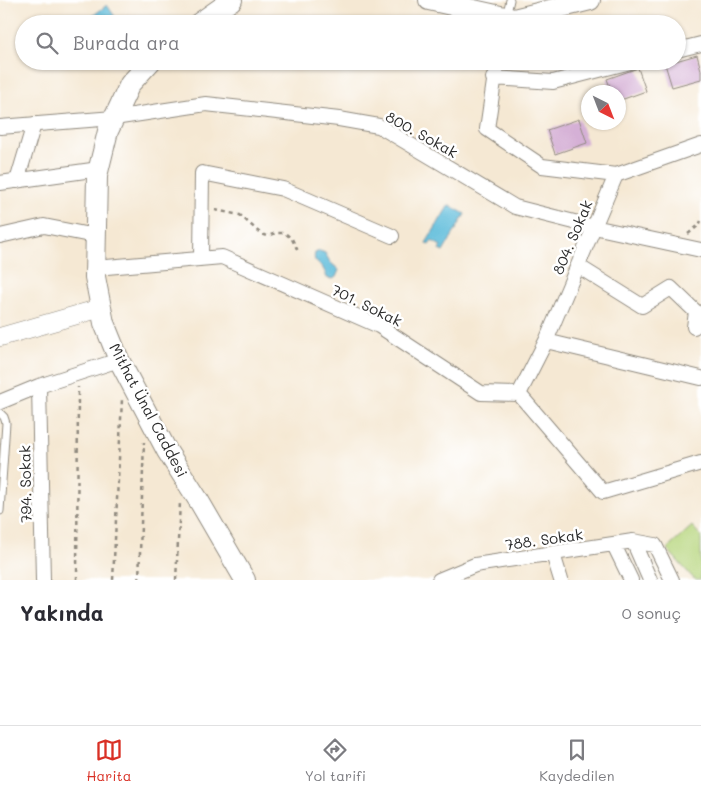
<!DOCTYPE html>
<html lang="tr">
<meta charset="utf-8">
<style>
body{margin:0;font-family:Mali,sans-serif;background:#f2f2f3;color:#2b2b33}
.compass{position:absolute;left:581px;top:85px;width:45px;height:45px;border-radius:50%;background:#fff;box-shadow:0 1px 4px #0004;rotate:138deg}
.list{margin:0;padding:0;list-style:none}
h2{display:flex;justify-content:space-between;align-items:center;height:65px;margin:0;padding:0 20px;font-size:21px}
h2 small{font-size:16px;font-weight:400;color:#7c7c81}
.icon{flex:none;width:28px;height:28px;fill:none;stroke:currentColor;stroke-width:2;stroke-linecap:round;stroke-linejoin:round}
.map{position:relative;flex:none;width:701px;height:580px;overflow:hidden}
.search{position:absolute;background:#fff;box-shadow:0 1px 4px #0004;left:15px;right:15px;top:15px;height:55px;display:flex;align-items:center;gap:12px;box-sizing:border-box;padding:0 18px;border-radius:28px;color:#7c7c81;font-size:19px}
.sheet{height:145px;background:#fff}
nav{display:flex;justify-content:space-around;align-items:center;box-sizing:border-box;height:70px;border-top:1px solid #e1e1e2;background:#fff;font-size:14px;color:#7c7c81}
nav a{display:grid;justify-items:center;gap:2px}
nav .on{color:#d93025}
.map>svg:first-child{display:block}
.green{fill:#b6d57c;stroke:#708054}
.water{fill:#5cbbda;stroke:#447382}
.building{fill:#d5b0d6}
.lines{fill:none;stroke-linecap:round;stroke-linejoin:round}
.service-casing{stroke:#908a7f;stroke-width:9}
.minor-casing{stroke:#908a7f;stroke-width:16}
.tertiary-casing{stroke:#908a7f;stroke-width:19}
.secondary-casing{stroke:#908a7f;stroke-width:22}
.path{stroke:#908a7f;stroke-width:2.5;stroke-dasharray:4 4;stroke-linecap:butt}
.service{stroke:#fff;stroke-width:7}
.minor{stroke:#fff;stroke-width:14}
.tertiary{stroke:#fff;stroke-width:18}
.secondary{stroke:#fff;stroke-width:20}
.labels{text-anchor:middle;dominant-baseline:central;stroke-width:5;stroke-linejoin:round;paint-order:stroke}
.street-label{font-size:15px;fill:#2b2b2b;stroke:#fff}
</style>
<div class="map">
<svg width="701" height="580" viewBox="0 0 701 580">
<rect width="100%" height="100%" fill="#fff"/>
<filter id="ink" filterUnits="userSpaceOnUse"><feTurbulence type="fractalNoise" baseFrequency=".02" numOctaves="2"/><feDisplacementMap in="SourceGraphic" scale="10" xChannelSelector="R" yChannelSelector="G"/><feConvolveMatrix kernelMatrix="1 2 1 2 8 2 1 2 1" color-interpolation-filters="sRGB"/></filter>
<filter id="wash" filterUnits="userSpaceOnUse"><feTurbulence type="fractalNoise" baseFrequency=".0096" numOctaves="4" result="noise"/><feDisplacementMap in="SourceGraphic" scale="20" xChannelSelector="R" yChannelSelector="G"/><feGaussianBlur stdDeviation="1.12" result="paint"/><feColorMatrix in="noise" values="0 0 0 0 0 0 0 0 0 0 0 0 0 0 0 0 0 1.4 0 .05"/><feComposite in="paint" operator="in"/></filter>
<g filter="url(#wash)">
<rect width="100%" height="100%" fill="#f5e8d3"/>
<path class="green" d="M692,526L701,536V580H695L667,549Z"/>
<path class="water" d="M107,5L117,20L111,24H82Z
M449,205L465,214L443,252L439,250L441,246L432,241L429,245L426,243Z
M320,251L325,253L330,262L339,270L336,277L333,279L327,278C326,275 325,272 324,270C320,262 312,264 315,253Z"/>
<g id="blocks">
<path class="building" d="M697,55L701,70V79L672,87L665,64Z
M638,68L646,91L618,101V92H612L607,79Z
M579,119L587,143L555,154L547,130Z"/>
</g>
</g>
<g filter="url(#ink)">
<use href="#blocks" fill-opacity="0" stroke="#908a7f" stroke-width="1"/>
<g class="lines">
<g class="service-casing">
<path id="service" d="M506,17L510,0
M0,413L4,417L6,423L0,511"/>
</g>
<g class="minor-casing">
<path id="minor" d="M677,50L701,44
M497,61L487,129L542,166L616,175L701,145
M493,78L553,82L634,61
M0,127L114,118L206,104L339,119L379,126L515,207L594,227L701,250
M17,181L34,124
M0,183L99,169
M0,236L44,226L95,236
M201,259L202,173L283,189L392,236
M578,266L642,306L671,288L696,312L694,327
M95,268L222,257L379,326L481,393L519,394L603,492L701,463
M546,341L701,378
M519,394L546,341L616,175
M0,402L39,386
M633,541L650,580
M614,545L631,580
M553,554L561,580
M43,580L39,386L119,360
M439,580L475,565L633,541L655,545L672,580"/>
</g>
<g class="tertiary-casing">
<path id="tertiary" d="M0,337L101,308"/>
</g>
<g class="secondary-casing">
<path id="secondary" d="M429,0L514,19L590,0
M198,24L232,0
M151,61L130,84L108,131L97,176L95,277L104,323L119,360L167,451L199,501L245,580"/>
</g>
<path class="path" d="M215,210L240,215L261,234L268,236L276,233H285L292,239L298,251
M688,234L699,225L701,221
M77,580L78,387
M113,580L122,399
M139,580L144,442
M176,580L180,502"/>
<use href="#service" class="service"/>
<use href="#minor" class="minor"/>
<use href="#tertiary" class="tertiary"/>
<use href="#secondary" class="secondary"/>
</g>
</g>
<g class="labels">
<g class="street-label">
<text transform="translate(422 134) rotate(29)">800. Sokak</text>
<text transform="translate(572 237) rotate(-67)">804. Sokak</text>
<text transform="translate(367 305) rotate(26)">701. Sokak</text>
<text transform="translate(149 410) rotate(62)">Mithat Ünal Caddesi</text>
<text transform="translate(25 484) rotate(-91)">794. Sokak</text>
<text transform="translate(544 539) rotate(-8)">788. Sokak</text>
</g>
</g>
</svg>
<svg class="compass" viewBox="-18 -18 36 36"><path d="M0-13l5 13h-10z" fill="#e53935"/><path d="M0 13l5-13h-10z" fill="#7c7c81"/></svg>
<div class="search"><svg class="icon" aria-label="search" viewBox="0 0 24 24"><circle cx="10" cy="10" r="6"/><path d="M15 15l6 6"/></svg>Burada ara</div>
</div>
<section class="sheet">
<h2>Yakında<small>0 sonuç</small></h2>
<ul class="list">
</ul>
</section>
<nav>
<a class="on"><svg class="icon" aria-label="map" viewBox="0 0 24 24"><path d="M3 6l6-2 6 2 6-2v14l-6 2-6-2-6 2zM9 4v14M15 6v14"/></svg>Harita</a>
<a><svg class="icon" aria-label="directions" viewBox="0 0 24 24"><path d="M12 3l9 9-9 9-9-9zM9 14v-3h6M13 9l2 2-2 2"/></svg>Yol tarifi</a>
<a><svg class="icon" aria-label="saved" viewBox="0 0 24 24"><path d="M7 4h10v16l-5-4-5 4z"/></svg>Kaydedilen</a>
</nav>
